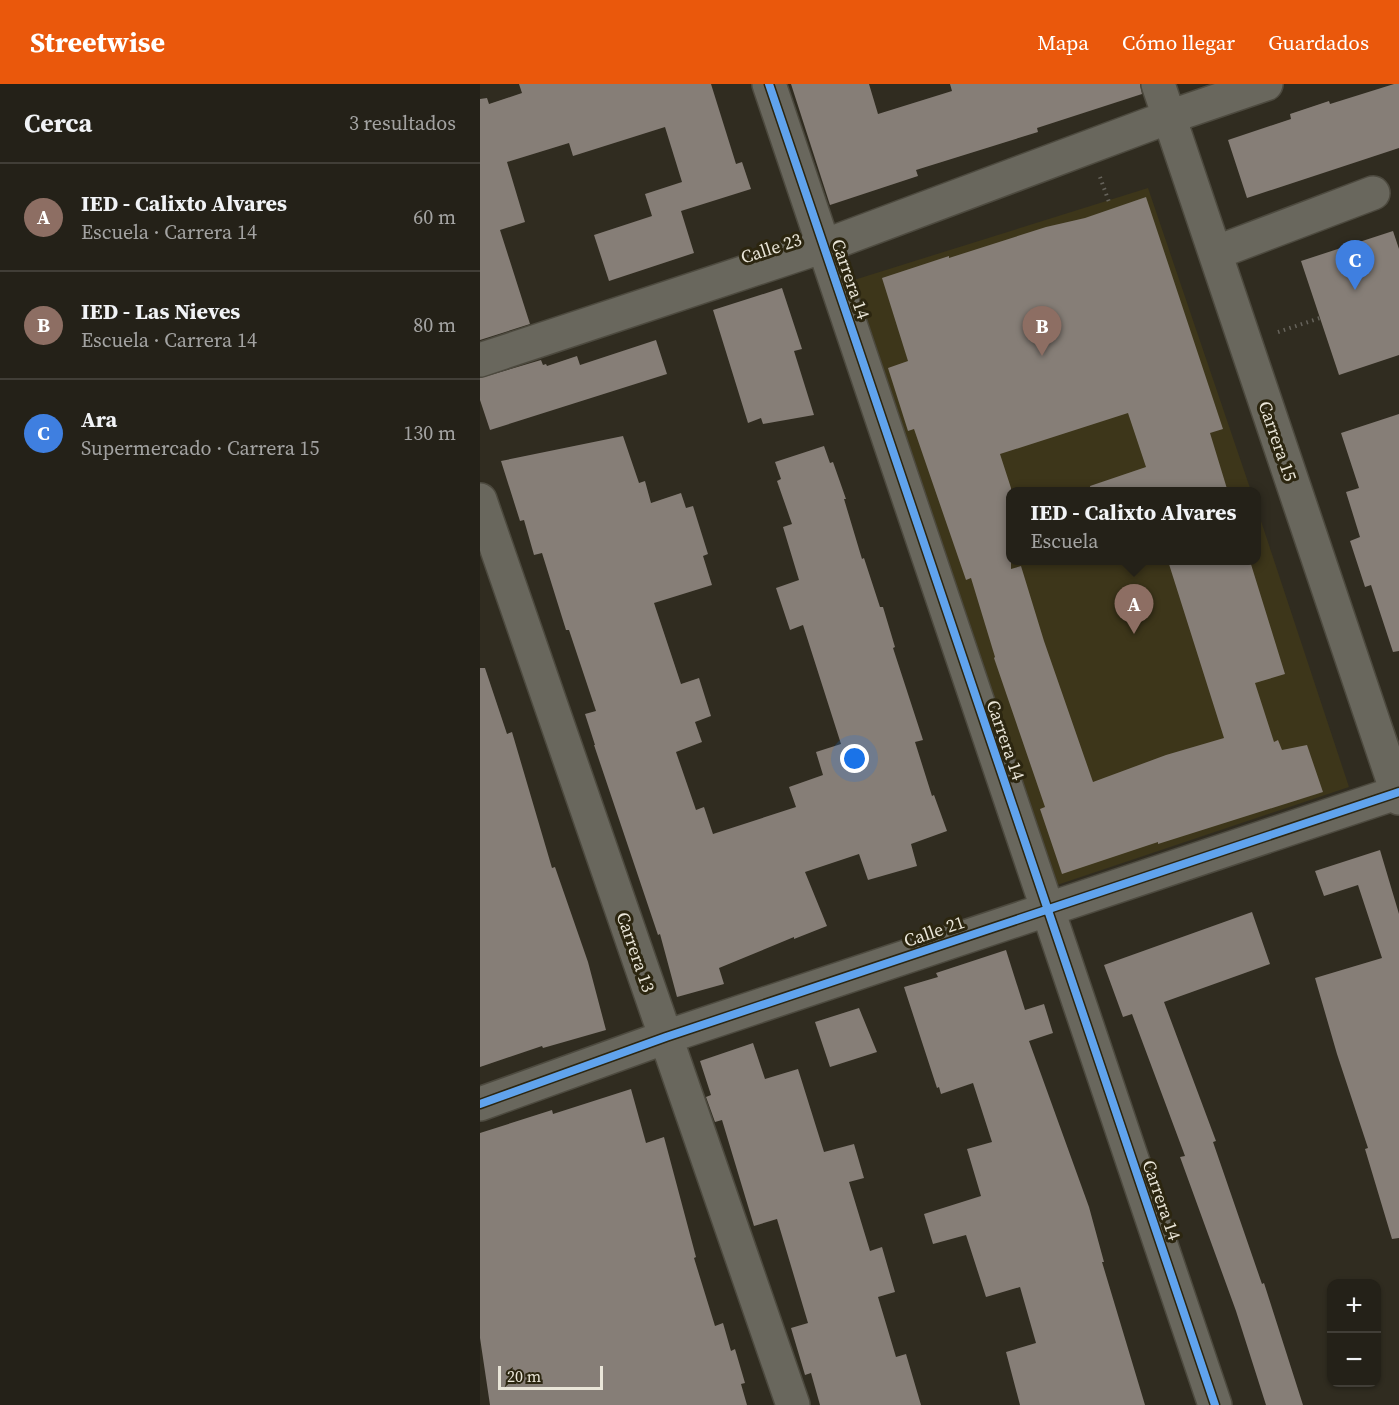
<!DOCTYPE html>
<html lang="es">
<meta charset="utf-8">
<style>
body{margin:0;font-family:"Source Serif 4",serif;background:#302e25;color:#f1f3f6}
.controls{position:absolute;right:18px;bottom:18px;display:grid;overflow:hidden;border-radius:12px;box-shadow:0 2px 4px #0004}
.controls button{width:54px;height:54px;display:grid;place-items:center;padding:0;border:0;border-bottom:2px solid #413e37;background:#242118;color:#f1f3f6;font:30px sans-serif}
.scale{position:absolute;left:18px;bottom:15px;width:105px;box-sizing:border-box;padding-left:6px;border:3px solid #eae6d9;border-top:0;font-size:16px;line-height:21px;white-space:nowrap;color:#eae6d9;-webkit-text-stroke:4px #2c2610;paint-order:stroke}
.you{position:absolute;left:375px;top:675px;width:21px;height:21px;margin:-15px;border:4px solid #fff;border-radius:50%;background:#1a73e8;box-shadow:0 0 0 9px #1a73e833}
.badge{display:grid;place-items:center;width:39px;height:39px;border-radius:50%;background:#ea580c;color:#fff;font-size:20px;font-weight:700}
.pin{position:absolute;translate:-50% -50px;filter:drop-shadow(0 2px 3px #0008)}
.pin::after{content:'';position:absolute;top:32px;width:21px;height:18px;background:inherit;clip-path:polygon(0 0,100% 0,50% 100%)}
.popup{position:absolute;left:526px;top:403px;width:255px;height:78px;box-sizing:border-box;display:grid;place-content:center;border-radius:12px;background:#242118;filter:drop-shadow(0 2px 4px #0005);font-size:20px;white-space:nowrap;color:#a3a3a2}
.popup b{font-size:22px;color:#f1f3f6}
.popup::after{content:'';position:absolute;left:50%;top:100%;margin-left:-12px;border:12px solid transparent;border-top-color:#242118}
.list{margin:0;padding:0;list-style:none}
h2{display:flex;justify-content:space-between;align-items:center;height:78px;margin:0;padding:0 24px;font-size:26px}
h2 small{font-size:20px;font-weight:400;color:#a3a3a2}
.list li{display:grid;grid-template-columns:39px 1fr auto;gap:18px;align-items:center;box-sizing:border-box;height:108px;padding:0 24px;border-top:2px solid #413e37}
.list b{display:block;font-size:22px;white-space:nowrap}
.list p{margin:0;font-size:20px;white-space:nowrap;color:#a3a3a2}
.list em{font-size:20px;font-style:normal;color:#a3a3a2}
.map{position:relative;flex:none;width:919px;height:1321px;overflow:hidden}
header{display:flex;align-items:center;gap:36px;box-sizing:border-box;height:84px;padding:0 30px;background:#ea580c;color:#fff}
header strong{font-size:28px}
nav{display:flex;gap:33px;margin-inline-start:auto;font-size:21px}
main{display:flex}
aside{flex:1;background:#242118}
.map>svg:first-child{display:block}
.built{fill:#3d361a}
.building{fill:#867e77}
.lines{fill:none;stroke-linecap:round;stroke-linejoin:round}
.minor-casing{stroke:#4d4a3f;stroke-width:36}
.path{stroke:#66635b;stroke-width:4;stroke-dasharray:1.5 4.5;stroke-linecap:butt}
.minor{stroke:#69675d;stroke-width:33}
.cycleway-casing{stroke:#2c2610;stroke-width:11}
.cycleway{stroke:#60a3ed;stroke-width:8}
.labels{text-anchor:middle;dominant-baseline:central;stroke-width:6;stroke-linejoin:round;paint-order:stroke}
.street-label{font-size:18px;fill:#eae6d9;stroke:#2c2610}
</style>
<header>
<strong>Streetwise</strong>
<nav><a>Mapa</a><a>Cómo llegar</a><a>Guardados</a></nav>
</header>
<main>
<aside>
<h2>Cerca<small>3 resultados</small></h2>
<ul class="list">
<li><span class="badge" style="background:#8d6e63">A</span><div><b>IED - Calixto Alvares</b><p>Escuela · Carrera 14</p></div><em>60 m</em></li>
<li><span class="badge" style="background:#8d6e63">B</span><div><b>IED - Las Nieves</b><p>Escuela · Carrera 14</p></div><em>80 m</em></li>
<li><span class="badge" style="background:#3f7fe0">C</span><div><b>Ara</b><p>Supermercado · Carrera 15</p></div><em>130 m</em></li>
</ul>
</aside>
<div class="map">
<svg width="919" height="1321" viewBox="0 0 919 1321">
<rect width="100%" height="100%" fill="#302c20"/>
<path class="built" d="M668,104L771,407L531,408V476H777V425L869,703L574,802L374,196Z"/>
<path class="building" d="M39,0H231L256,80L262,78L271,105L201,127L214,169L129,197L114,151L172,132L165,110L202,98L185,43L93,72L89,59L27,78L45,138L20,146L50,240L0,256V15L7,14L9,20L42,9Z
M311,0H389L398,30L472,7L470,0H660L662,10L557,44L558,48L436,86L438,92L350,121Z
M914,0H919V64L767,114L748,56L811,35L810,30L849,17L850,20Z
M666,113L743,345L730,349L748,408H611L610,402L666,383L648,329L520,370L531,404V485L541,482L564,557L613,698L686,671L744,654L688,477H770L805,590L775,599L794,658L798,656L802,666L827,661L843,708L678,760V758L582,790L560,725L565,723L514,574L515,573L491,494L486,496L434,345L428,347L408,284L428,277L402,194L469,172V174L566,143L605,134Z
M913,147L919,165V271L859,291L821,177Z
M302,204L322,265L314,267L334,331L283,340L281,334L268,339L233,226Z
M176,256L187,290L10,346L0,316V294L61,276L63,281L66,280L67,282L97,272L100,281Z
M919,330V567L913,568L891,501L885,503L870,457L880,453L866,408L879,404L861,349Z
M143,352L159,399L165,397L171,419L201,409L206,424L213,422L228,470L223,472L232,501L174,519L201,600L219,594L231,632L215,638L222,658L196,668L216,726L224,723L233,750L316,723L309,703L343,691L336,668L361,660L323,541L310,546L296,504L319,496L303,443L312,440L297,397L301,395L295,378L344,362L350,379L353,378L366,415H364L382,475L384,474L400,523H403L415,563L413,564L443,656L435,658L452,712L454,711L467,747L431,760L437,782L388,796L379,770L325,788L347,842L314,855V853L239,884L244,900L197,913L180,850L178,851L114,661H115L105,630L116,627L89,546H86L62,469L54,471L44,436L40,437L21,377Z
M0,584H5L27,650L32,648L72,784L75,783L108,878L126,946L63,964L62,962L0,983Z
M900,766L919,830V1154L912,1155L885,1065L888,1064L857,970L835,894L902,874L878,801L844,812L835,787Z
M772,828L790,880L684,918L736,1057L733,1058L782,1200L784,1199L823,1321H786L756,1227L700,1073L705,1072L652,930L643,933L624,881Z
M526,866L545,926L564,920L573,949L549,957L609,1123L624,1178H622L665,1321H540L526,1268L556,1259L540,1203L506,1213L486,1151L453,1160L444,1130L501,1112L487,1065L512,1058L493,999L461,1010L459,1003L457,1004L424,903L458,893L456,889Z
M379,924L397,968L350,983L335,938Z
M273,959L285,995L318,985L344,1068L374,1060L384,1094L369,1098L390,1167L402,1163L415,1208L398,1213L416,1273L426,1270L441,1321H340L331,1289L325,1291L311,1244L328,1239L297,1135L274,1142L242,1036L235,1038L226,1013L231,1011L220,977Z
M151,1005L166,1059L184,1053L216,1173L214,1174L235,1242L243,1239L251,1267L255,1265L265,1299L261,1300L267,1321H10L0,1254V1049L72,1026L73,1030Z"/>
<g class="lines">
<g class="minor-casing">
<path id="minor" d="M289,0L735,1321
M678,0L919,714
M735,169L893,109
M0,276L344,162L689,33L786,0
M0,416L313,1321
M0,1020L186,953L919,708"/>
</g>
<path class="path" d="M620,93L629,118
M798,248L840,234"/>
<use href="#minor" class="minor"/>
<g class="cycleway-casing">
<path id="cycleway" d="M289,0L735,1321
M0,1020L186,953L919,708"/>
</g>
<use href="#cycleway" class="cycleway"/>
</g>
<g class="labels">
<g class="street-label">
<text transform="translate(291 164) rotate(-18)">Calle 23</text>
<text transform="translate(371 195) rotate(71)">Carrera 14</text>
<text transform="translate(798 357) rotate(71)">Carrera 15</text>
<text transform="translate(526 656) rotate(71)">Carrera 14</text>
<text transform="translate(454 847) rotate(-19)">Calle 21</text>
<text transform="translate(156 868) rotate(71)">Carrera 13</text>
<text transform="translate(682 1116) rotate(71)">Carrera 14</text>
</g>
</g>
</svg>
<div class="controls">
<button>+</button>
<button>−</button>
</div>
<div class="scale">20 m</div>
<div class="you"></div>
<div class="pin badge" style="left:654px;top:550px;background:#8d6e63">A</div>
<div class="popup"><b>IED - Calixto Alvares</b>Escuela</div>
<div class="pin badge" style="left:562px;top:272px;background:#8d6e63">B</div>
<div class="pin badge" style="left:875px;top:206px;background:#3f7fe0">C</div>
</div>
</main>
